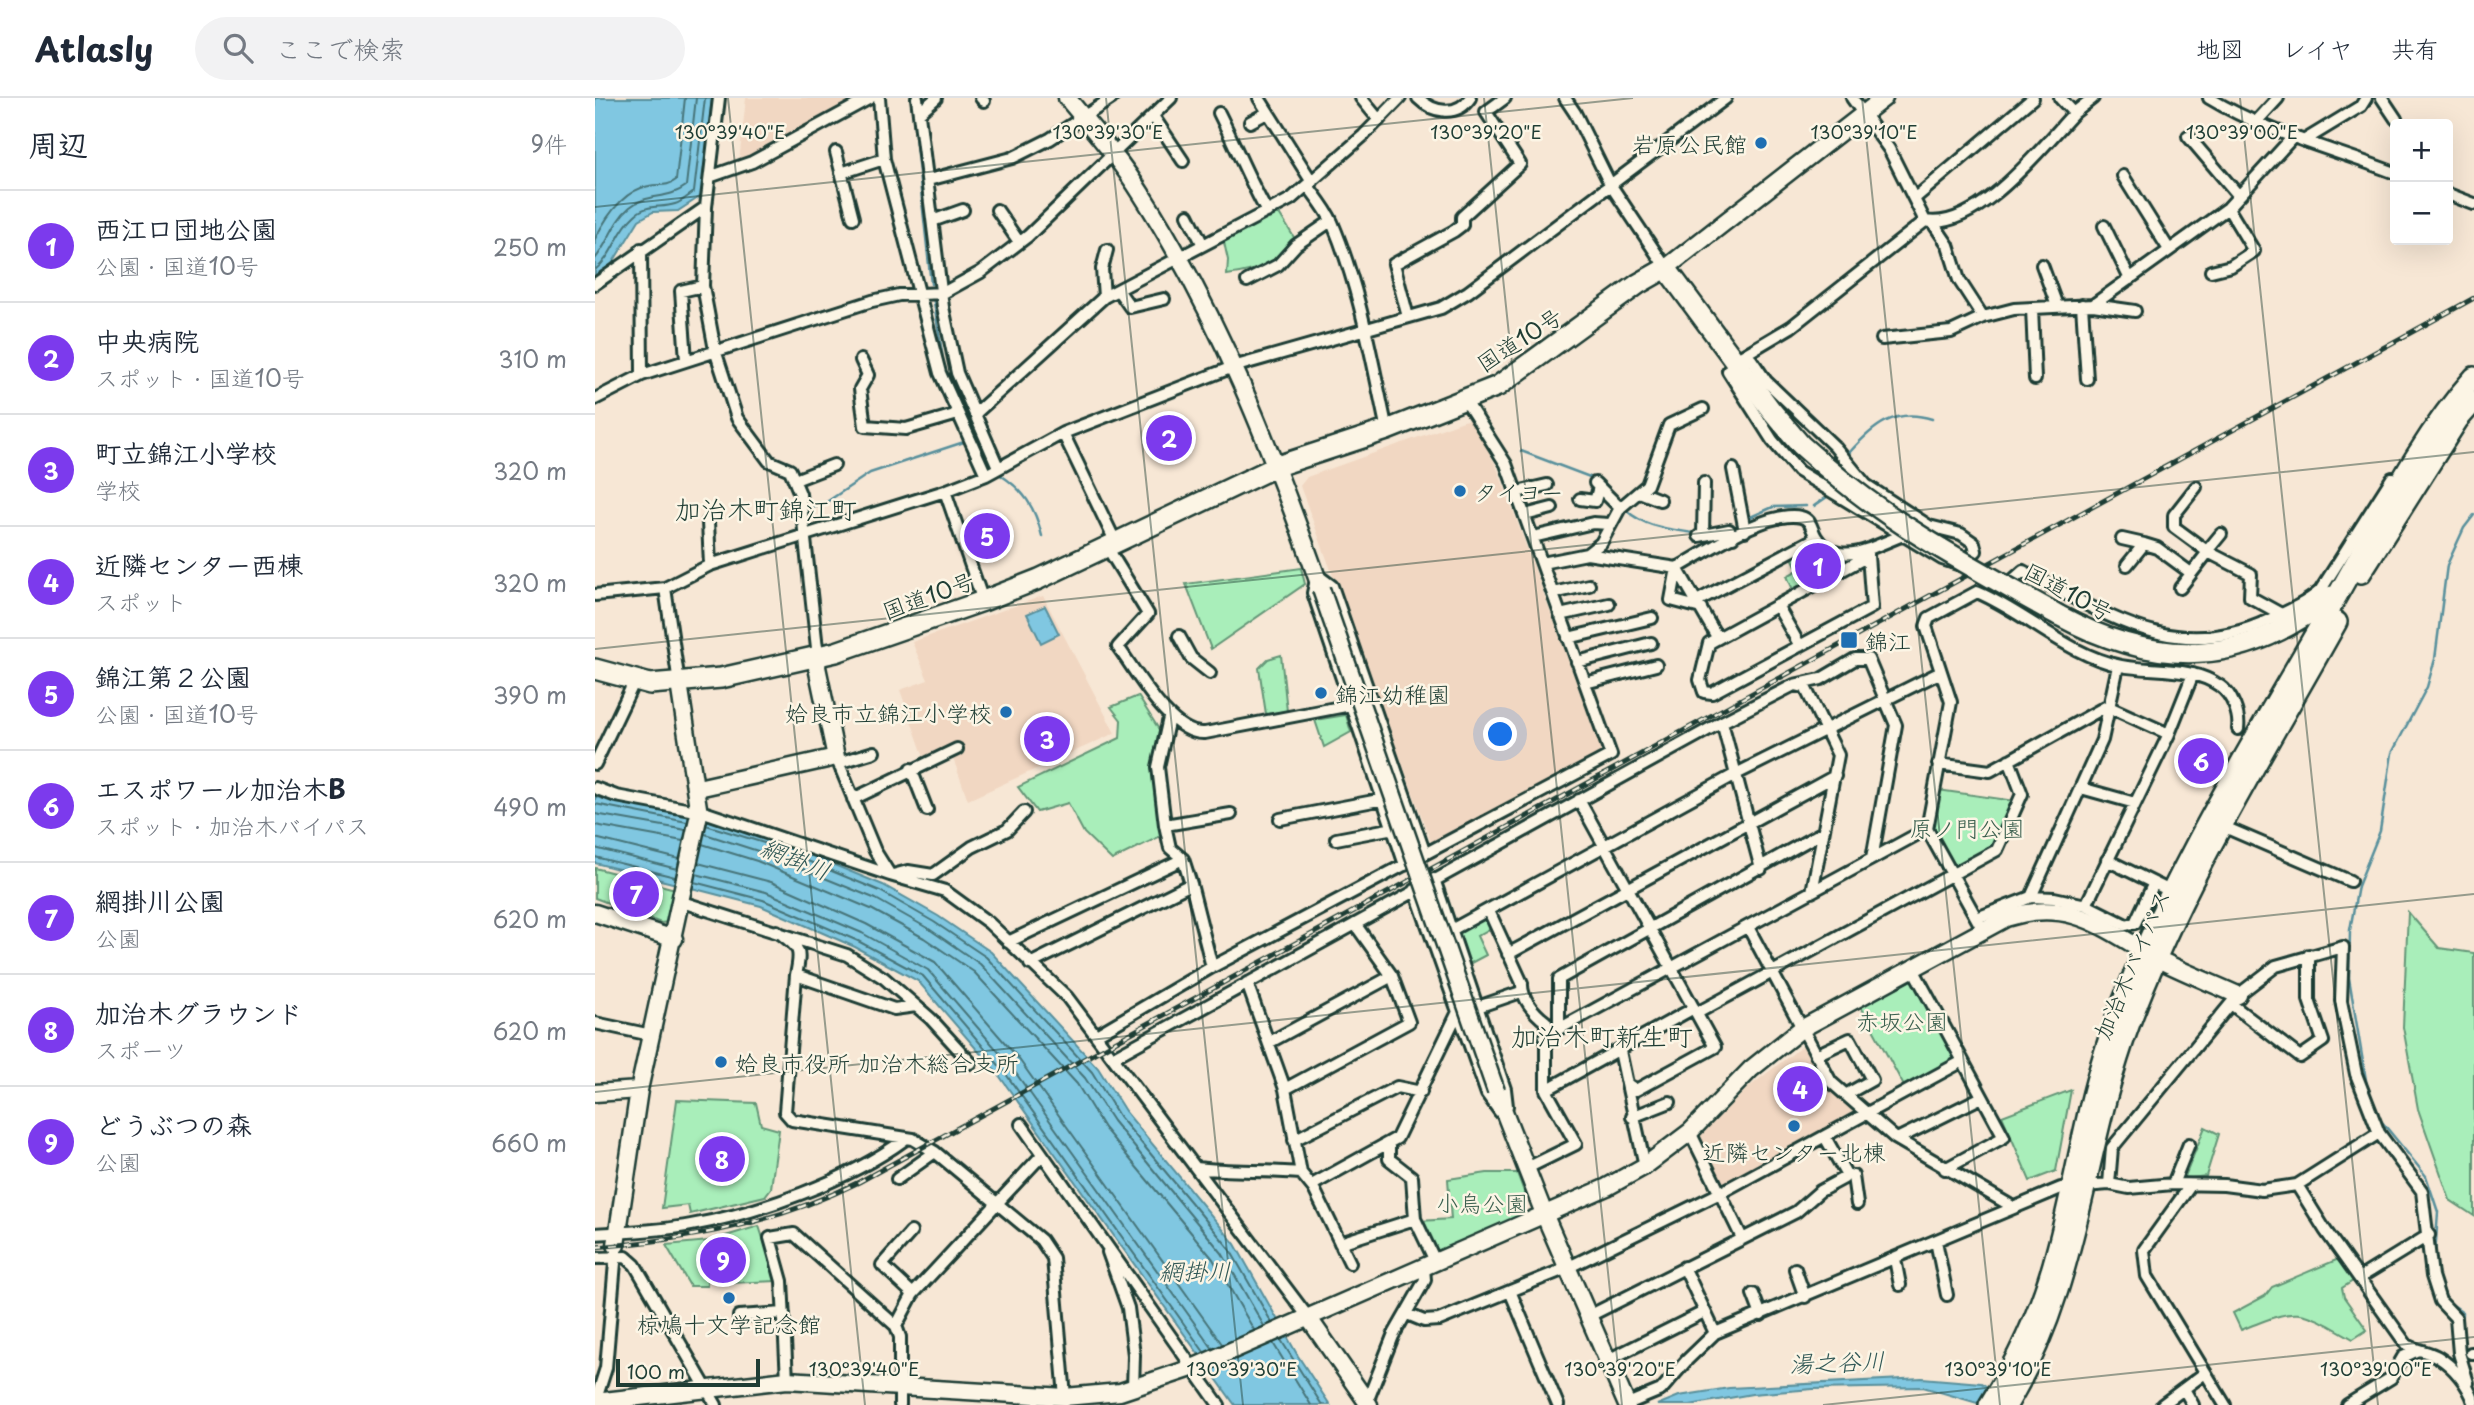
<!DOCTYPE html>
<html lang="ja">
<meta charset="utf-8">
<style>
body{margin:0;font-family:"Playpen Sans","Klee One",sans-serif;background:#f2f2f3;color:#1f2937}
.controls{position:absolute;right:21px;top:21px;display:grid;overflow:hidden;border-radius:7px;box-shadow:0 7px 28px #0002}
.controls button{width:63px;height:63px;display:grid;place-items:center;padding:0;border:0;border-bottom:2px solid #e0e1e3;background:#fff;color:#1f2937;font:35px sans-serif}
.scale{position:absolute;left:21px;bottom:18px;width:144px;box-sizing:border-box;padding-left:7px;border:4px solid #1f3d34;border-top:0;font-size:19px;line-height:24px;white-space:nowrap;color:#1f3d34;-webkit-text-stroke:5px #fcf5e5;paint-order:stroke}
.you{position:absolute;left:906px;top:637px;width:24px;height:24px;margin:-18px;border:5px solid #fff;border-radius:50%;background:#1a73e8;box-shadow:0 0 0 10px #1a73e833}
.badge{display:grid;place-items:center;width:46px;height:46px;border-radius:50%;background:#7c3aed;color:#fff;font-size:23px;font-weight:700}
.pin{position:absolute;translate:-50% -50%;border:4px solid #fff;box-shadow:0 2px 7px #0006}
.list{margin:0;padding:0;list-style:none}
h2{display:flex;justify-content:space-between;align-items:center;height:91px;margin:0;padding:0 28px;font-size:30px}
h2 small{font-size:23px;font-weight:400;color:#747a83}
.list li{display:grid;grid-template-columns:46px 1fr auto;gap:21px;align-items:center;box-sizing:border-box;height:112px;padding:0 28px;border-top:2px solid #e0e1e3}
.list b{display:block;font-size:26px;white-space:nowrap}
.list p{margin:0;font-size:23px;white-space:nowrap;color:#747a83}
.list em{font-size:23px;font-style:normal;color:#747a83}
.icon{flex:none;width:38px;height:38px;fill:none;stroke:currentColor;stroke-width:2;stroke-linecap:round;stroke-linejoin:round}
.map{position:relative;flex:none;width:1879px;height:1307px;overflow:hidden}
header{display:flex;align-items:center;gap:42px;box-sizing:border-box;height:98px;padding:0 35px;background:#fff;border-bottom:2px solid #e0e1e3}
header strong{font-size:33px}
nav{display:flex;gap:38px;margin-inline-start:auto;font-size:24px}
.search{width:490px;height:63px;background:#f2f2f3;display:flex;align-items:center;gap:18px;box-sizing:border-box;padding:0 24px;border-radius:38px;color:#747a83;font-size:26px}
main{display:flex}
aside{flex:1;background:#fff}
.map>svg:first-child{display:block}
.built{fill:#f1d7c2}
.green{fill:#a9eeba;stroke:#649677;stroke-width:2}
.water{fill:#80c7e1;stroke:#59909c;stroke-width:2}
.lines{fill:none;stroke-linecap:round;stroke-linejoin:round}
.shore{stroke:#467479;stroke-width:2}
.stream{stroke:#59909c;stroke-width:2.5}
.street-casing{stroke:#1f3d34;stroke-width:16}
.secondary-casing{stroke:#1f3d34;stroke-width:21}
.highway-casing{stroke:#1f3d34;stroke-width:24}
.street{stroke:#fcf5e5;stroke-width:10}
.secondary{stroke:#fcf5e5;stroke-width:16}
.highway{stroke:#fcf5e5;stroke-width:19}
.rail-casing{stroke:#1f3d34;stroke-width:5}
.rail{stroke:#fcf5e5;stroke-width:2.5;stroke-dasharray:8;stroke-linecap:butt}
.secondary-bridge-casing{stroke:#1f3d34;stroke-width:21;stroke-linecap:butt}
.highway-bridge-casing{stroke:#1f3d34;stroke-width:24;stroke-linecap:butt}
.secondary-bridge{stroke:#fcf5e5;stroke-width:16}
.highway-bridge{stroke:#fcf5e5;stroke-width:19}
.ticks{fill:none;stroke:#1f3d34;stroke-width:2;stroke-opacity:0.45}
.poi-dot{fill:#1f6fb2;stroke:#fcf5e5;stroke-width:2.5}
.labels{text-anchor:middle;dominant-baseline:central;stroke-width:5;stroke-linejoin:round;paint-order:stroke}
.poi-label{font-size:23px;fill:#1f3d34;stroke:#fcf5e5;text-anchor:start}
.street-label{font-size:23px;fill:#1f3d34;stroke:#fcf5e5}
.park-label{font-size:23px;fill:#3b604f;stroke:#fcf5e5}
.water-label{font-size:24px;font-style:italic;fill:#325957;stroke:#fcf5e5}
.quarter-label{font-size:26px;fill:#1f3d34;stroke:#fcf5e5}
.ticks-label{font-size:18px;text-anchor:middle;fill:#1f3d34;stroke:#fcf5e5;stroke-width:5;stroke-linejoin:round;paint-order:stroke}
</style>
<header>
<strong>Atlasly</strong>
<div class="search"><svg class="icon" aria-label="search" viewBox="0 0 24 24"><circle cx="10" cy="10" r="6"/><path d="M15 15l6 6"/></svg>ここで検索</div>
<nav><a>地図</a><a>レイヤ</a><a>共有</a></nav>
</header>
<main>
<aside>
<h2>周辺<small>9件</small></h2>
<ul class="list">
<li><span class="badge">1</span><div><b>西江口団地公園</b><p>公園 · 国道10号</p></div><em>250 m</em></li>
<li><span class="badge">2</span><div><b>中央病院</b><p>スポット · 国道10号</p></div><em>310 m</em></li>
<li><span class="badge">3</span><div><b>町立錦江小学校</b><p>学校</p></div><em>320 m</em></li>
<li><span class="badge">4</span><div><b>近隣センター西棟</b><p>スポット</p></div><em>320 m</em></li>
<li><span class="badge">5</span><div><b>錦江第２公園</b><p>公園 · 国道10号</p></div><em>390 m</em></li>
<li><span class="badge">6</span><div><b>エスポワール加治木B</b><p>スポット · 加治木バイパス</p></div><em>490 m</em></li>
<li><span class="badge">7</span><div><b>網掛川公園</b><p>公園</p></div><em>620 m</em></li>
<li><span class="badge">8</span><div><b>加治木グラウンド</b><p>スポーツ</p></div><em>620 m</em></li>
<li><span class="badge">9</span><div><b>どうぶつの森</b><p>公園</p></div><em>660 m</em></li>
</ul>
</aside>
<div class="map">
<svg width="1879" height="1307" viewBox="0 0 1879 1307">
<rect width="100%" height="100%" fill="#f7e7d5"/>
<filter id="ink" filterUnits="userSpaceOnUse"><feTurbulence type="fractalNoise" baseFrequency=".0143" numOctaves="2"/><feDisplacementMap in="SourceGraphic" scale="14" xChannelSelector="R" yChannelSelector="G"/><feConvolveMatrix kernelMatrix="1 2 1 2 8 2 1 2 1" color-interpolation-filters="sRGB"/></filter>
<g filter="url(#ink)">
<path class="built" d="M151,0H268L144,64Z
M877,320L903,372L1007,654L836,744L705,388L712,379Z
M448,498L520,635L373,702L355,652L330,662L305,592L333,582L317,544Z
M1210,946L1233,990L1258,1010L1259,1019L1126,1088L1103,1040L1154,989Z"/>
<path class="green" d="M682,112L700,141C681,166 663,173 632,177L633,162L628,140Z
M404,425L410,441L380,451L374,435Z
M1222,445L1235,458L1253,460V464L1199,494L1192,478L1203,472L1196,457Z
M706,470L710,486L616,551L591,486Z
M686,557L692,613L671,616L664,570L673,561Z
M543,598L570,641L558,666L568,737L517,762L489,735L473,705L442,714L423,689L525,640L526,622L516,609Z
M751,617L756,634L729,649L720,622Z
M1343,692L1420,703L1400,750L1363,768L1357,767L1336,730Z
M0,770L84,792L73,824L66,825L0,800Z
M1813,814L1844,850L1879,855V1118L1855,1102L1823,1011L1808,929Z
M888,820L895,822L898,829L882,838L891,857L874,866L863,838L866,832Z
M1319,880L1361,959L1359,964L1310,990L1266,909Z
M1476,992L1461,1073L1435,1083L1407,1018Z
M82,1002L161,1005L166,1027L184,1032L176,1090L170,1098L95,1116L93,1107L67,1110Z
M1610,1029L1624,1036L1611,1078L1589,1081Z
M892,1075H922L931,1099L924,1119L841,1155L825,1123L856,1121L853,1081Z
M164,1128L182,1183L134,1185V1177L112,1178V1188H95L71,1147L114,1143Z
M1746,1160L1761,1181L1747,1190L1749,1199L1772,1232L1758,1241C1704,1210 1704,1208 1646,1232L1638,1215L1670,1198L1677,1189Z"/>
<path class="water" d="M0,0H117L106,98L83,113L58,114L44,122L15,169L0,180Z
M450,508L464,536L446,545L432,516Z
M0,699L119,721L171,739L288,787L343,818L396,854L503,970L530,1013L640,1146L703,1258L735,1307H640L403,976L323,883L260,849L166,808L0,765Z
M1327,1280L1386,1285L1421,1307H1389L1328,1289L1218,1291L1157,1296L1095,1307H1062L1084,1298L1134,1290Z"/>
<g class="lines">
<path class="shore" d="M0,141C11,119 28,92 54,88C65,86 72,89 81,82L90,0
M0,161C13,146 18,123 35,109C52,95 73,102 91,88L101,0
M0,172C18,158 22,133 39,118C52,105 65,111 80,106C87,104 94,97 99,94L110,0
M0,706L92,724
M0,716L91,732
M0,727L88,743
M111,727L169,745L285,793L339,824L391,859L497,974L524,1018L634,1150L677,1225
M110,736L166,754L281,801L334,831L385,866L490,980L518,1023L627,1155L669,1228
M0,740L84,761
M107,746L162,763L276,811L329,840L379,874L482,986L509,1030L618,1161L659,1232
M0,750L82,771
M0,759L80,779
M103,765L176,784L271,826L340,864L423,960L627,1246
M101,776L171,794L267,835L333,872L415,967L618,1251
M99,784L168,802L263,843L328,878L408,972L609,1254
M686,1242L727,1307
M678,1245L716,1307"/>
<path class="stream" d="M316,0L336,186
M338,198L350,274
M364,306L393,366
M926,353L1000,381
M1254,355C1278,328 1300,309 1337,321
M404,376C429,392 440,409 447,438
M1219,408L1232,399
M215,409L230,405L275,375L372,343
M1031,412C1049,429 1074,431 1098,435
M1151,421L1178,409L1211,408
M1773,994L1754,880L1755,832L1763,788L1785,733L1797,655L1832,589L1840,561L1852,467L1869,430L1879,417
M1783,1019L1831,1078L1843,1114L1840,1158
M1852,1203L1868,1214L1867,1233"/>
<g class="street-casing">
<path id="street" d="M124,0L111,109L108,188L120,252L142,320L174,363L195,372L205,396L223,559
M284,0L289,61L345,275L391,377
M322,0L348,209L362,275L403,369
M386,0L389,3
M664,0L717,84
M766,0L784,22
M823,0C838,15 862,19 875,0
M970,0L980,15L1015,86L1071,170
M1257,0L1294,51L1330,123
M1465,0L1479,15L1498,0
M1614,0C1672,35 1738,51 1800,75
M1787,0L1801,21
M324,15L341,0
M624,15C641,49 654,82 672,114
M558,18L588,63
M655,24L672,15
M1661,24L1683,0
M1593,38L1644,98
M1710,42L1766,8L1771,0
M241,54L258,120
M246,75L289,61
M117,78L157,64L275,0
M1528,78L1573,150
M333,82L417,60L455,41L517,0
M713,88C721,99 731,111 737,124C765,190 777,263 792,332
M1853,96L1879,106
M1319,101L1438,0
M402,112L424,144
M593,117L608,147
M340,122L368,112
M1338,125L1353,147L1364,182L1388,219
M1509,128L1535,181
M46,151L47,277
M1447,167L1462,208
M1616,173L1636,168L1659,153L1633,110
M652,183L683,167L701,147L736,123
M0,186L111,109
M523,192L535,209L569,201
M509,199L507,171L512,152
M1487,207L1492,281
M1498,207L1540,213
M1437,210L1440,281
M813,219L799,166L859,133L867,127V119L925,66L891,14L910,0
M1287,241L1356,234L1388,219L1419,211L1498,207L1633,110L1698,39
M1141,261H1156L1171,283L1240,349L1271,387L1334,428L1366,436L1379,445L1381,453L1365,467L1347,461L1203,373L1177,342L1133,273Z
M1142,261L1196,229L1330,123C1382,133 1447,49 1479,15
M91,262L86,193L108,188
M266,262L273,277L265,291L270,328L311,331L363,316
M0,301L47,277L277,203L304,197L348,195L386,174L433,138L576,0
M382,314L509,199L696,101L768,38L805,0
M468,335L521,445
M1138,371L1150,433
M200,382L239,367
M1000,385L1025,410
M1601,389L1579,417V429L1613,454L1656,476L1655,499L1686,516
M350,393L388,503
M922,394L952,387
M1047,395L1065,402
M985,401L1000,403L1004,389
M930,417L957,410
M113,424L115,467
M1108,437L1109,385
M1104,438L1134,432L1138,439
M938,439L998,425L1014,426
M1527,441L1549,446
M512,449L553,516L523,549C541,573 576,638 610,635L761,606
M1612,453L1626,436
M1273,455L1274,451L1308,437
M992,456L1006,445L1025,410L1052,387L1074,327L1108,311
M1273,458L1277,509L1117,595L1109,594L1105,582L1114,545Z
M947,465L992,456L1082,470L1076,502L1106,510
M1532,467L1549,446L1562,450L1596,475
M1410,489L1428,473C1510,515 1579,567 1674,522C1691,514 1710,506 1725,493L1797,380
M70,490L84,585
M1585,490L1613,454
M958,495L994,487
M0,497L70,490L115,467L350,393L391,377L468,335L638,269L846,210L873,194L1131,0
M1102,503L1221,440
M1183,509L1205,548
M965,517L1014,506
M584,538L596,560L615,575
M1122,539L1082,470C1111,454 1173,411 1206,419C1217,422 1216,431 1221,439C1233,459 1256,458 1274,451
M973,540L1057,520
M982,564L1056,545
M990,585L1061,567
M1201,587L1210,589L1243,657L1217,794
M1512,608L1574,636
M574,620L563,669L570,727L575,750L588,761L596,786L617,869
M1127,624L1166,771
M241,659L280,753L295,777
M243,665L279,654
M0,666L40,582
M1343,666L1395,673L1512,608
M316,671L332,712
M0,690L21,698L112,715L295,777L350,793L394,825L472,899L713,1219
M1486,690L1540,705
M258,701L362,651
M984,702L1120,949L1041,992L1032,986L1050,1068
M685,721L789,701
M570,727L636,716
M1627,728L1755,783
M741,741L804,729
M1512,762L1575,793
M810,767L718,495L722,477L737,488L830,756
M298,777L313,773L338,777L377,749L412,732L429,714
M839,781L910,991L912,1008
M820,792L892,996L905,1014
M1436,799L1459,800L1491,807L1574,636L1598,576
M87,804L252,857L289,880L336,921L376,965
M1491,807L1531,827L1540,825L1559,785
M894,813L927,885C926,900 939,915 951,924V992L981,1046L930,1071
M1382,820L1436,799L1507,642L1523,568
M1153,829L1236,984L1300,1040L1418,1109
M1388,832L1332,731L1356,604L1331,528L1334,520L1382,494C1432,515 1472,557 1526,568C1558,574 1597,568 1625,588C1637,596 1645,617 1643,631
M182,833C204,850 207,849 201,877L190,1014L197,1022L318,1041L340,1054L446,1142L458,1160L470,1299
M838,842L1141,676L1346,574
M413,844L588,761
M913,856L1240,678
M435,866L596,786
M201,877L299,911L321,908
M652,885L690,991L706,1075L719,1091L755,1165
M1636,906L1705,959L1728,943L1714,902V857
M1102,915L1402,752L1427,696L1414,662
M0,925L56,937
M964,931V881L1228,734
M503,936L617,869L1016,657L911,366L870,302
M949,939L1332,731
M675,944L797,878
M1025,953L1032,986
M1221,957L1255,941L1277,982L1252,996
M519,959L1127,624L1199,587L1226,581L1260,561H1273L1301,627L1277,761
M690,991L814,924L797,878L760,826
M951,992L1099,910
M1037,1019L1075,1004
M426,1026L624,1307
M1095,1034L1147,1140
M1784,1035L1827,1093L1837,1178L1845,1203L1861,1220L1864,1255L1873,1285
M1302,1041L1387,999
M699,1042L802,989L826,994
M794,1046V1061L817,1079L820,1121L841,1165
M601,1070C636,1074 670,1072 706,1075
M1350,1071L1409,1039L1368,963
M1251,1076L1258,1078L1262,1106
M302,1081L340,1054
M1578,1086L1594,1046
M717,1087L802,1040L862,916L926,894
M1702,1087L1730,1132L1811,1246C1821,1253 1833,1253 1843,1259C1859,1269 1873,1286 1879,1304
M1595,1088L1549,1152L1552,1178L1630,1307
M316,1134L287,1167L318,1196
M0,1136C32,1134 65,1133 96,1127C164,1115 253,1083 309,1042
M1341,1143L1352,1197
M745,1145L820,1121
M513,1154L533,1210L539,1257L538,1291
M0,1160L31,1159L40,1167L121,1307
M1300,1161L1305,1187
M1089,1169L1120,1235
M1200,1171L1210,1199
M1764,1180L1834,1137
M915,1193L963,1307
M1158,1196L1166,1217
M812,1216L829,1223L844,1222L972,1170L1125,1095L1368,963L1317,869
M994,1218L1201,1114L1225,1093L1249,1080L1251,1076L1230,1039
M144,1224V1218L189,1215
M301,1228L318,1196L447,1057
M1876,1255H1879
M1013,1262L1109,1214
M192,1282L187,1183L175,1140L199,1136L301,1228L305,1239V1307
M1589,1291L1598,1307
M772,1304L798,1238L830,1182L829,1170
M3,1307V1295L11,1270L21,1153
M1030,1307L1066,1292L1092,1262L1120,1235L1466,1090L1514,1086L1534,1090L1578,1086L1629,1087L1667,1092L1702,1087L1784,1035L1761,976L1746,903L1748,849L1681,868L1643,897L1517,1050L1514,1086
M1567,1307L1610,1275
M1752,1307L1796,1280L1808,1259L1821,1253"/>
</g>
<g class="secondary-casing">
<path id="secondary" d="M472,0C498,31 526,63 547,97C625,219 678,356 726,491
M1071,170L1289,0
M103,690L241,659L222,569L223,559
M0,815L79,841
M901,993L950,1118L1032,1307
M0,995L44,992
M21,1147L44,992L104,716L84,585
M713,1219L774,1307
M0,1304L192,1282L470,1299L525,1294L597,1270L1012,1089L1050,1068L1095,1034L1156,971L1206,931L1411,820C1479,798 1512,834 1569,864C1593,876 1619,886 1643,897"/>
</g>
<g class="highway-casing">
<path id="highway" d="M1766,475L1863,322L1879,304
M1463,517C1561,570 1649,570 1737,498
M0,571L55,586L126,580L241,554L388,503L444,481L682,368L792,332L903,288L1043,186L1071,170L1176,312L1206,347L1231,369
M1394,1307C1421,1264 1444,1215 1458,1166C1481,1086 1490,1004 1519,926C1574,777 1660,641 1739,503C1783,427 1820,345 1879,279
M1412,1307C1486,1184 1487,1054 1535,925C1588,783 1669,655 1742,524"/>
</g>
<use href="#street" class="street"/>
<use href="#secondary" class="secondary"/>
<use href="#highway" class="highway"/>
<g class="rail-casing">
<path id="rail" d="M0,1149C93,1142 180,1126 264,1084L1879,200"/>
</g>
<use href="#rail" class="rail"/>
<g class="secondary-bridge-casing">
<path id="secondary-bridge" d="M726,491L901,993"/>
</g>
<g class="highway-bridge-casing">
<path id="highway-bridge" d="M1231,369C1300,429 1383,472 1463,517"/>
</g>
<use href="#secondary-bridge" class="secondary-bridge"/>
<use href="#highway-bridge" class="highway-bridge"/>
</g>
</g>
<path class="ticks" d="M133,0L270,1307M511,0L648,1307M889,0L1027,1307M1267,0L1405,1307M1645,0L1783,1307M0,109L1038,0M0,551L1879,354M0,994L1879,796M1228,1307L1879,1239"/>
<g class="poi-dot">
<circle cx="1166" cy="45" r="7"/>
<circle cx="865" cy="393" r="7"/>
<rect x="1245" y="533" width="18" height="18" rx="3.5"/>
<circle cx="726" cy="595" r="7"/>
<circle cx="411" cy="614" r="7"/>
<circle cx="126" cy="964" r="7"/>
<circle cx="1199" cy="1028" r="7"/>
<circle cx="134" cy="1200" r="7"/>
</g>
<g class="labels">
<g class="poi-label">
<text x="1152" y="45" text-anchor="end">岩原公民館</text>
<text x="879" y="393">タイヨー</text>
<text x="1270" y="542">錦江</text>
<text x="740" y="595">錦江幼稚園</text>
<text x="397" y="614" text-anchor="end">姶良市立錦江小学校</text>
<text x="140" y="964">姶良市役所 加治木総合支所</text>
<text x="1199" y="1053" text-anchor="middle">近隣センター北棟</text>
<text x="134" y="1225" text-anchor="middle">椋鳩十文学記念館</text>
</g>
<g class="street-label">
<text transform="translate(924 241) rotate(-33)">国道10号</text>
<text transform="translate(1474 493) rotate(28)">国道10号</text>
<text transform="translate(333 497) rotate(-20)">国道10号</text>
<text transform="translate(1536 866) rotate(-67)">加治木バイパス</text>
</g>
<g class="park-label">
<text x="1372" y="729">原ノ門公園</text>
<text x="1307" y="922">赤坂公園</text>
<text x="887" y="1104">小烏公園</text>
</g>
<g class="water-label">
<text transform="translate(201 760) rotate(22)">網掛川</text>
<text x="600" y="1172">網掛川</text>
<text transform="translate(1242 1263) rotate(-2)">湯之谷川</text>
</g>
<g class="quarter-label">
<text x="171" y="410">加治木町錦江町</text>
<text x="1007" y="937">加治木町新生町</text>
</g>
</g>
<g class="ticks-label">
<text x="135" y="41">130°39'40"E</text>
<text x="513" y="41">130°39'30"E</text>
<text x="891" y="41">130°39'20"E</text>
<text x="1269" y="41">130°39'10"E</text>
<text x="1647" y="41">130°39'00"E</text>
<text x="269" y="1278">130°39'40"E</text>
<text x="647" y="1278">130°39'30"E</text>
<text x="1025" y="1278">130°39'20"E</text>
<text x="1403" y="1278">130°39'10"E</text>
<text x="1781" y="1278">130°39'00"E</text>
</g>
</svg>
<div class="controls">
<button>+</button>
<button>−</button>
</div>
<div class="scale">100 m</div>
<div class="you"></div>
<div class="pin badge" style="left:1223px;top:468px">1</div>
<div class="pin badge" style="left:574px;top:340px">2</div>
<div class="pin badge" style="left:452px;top:641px">3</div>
<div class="pin badge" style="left:1205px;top:991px">4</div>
<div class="pin badge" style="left:392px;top:438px">5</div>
<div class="pin badge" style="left:1606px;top:663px">6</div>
<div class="pin badge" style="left:41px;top:796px">7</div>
<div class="pin badge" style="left:127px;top:1061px">8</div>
<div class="pin badge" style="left:128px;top:1162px">9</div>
</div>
</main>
